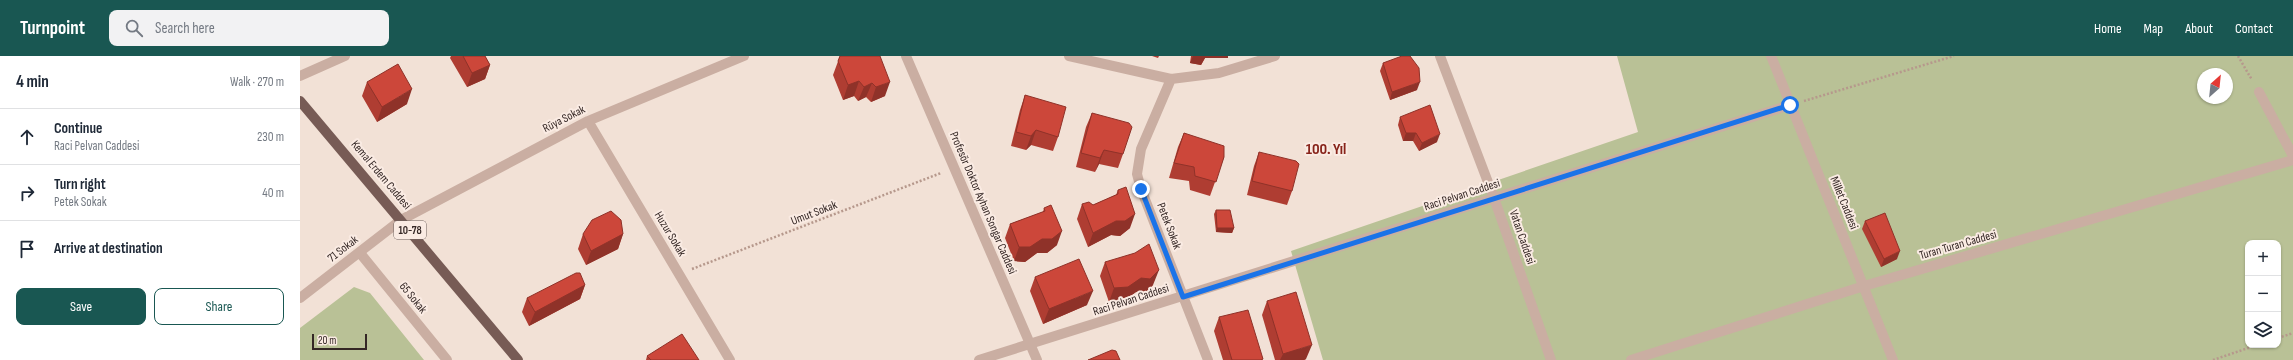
<!DOCTYPE html>
<meta charset="utf-8">
<style>
body{margin:0;font-family:"Sofia Sans Condensed",sans-serif;background:#f2f2f3;color:#1f2937}
.controls{position:absolute;right:12px;bottom:12px;display:grid;overflow:hidden;border-radius:8px;box-shadow:0 1px 3px #0004}
.controls button{width:36px;height:36px;display:grid;place-items:center;padding:0;border:0;border-bottom:1px solid #e0e1e3;background:#fff;color:#1f2937;font:20px sans-serif}
.compass{position:absolute;left:1897px;top:12px;width:36px;height:36px;border-radius:50%;background:#fff;box-shadow:0 1px 3px #0004;rotate:27deg}
.scale{position:absolute;left:12px;bottom:10px;width:55px;box-sizing:border-box;padding-left:4px;border:2px solid #342725;border-top:0;font-size:11px;line-height:14px;white-space:nowrap;color:#342725;-webkit-text-stroke:3px #faebe3;paint-order:stroke}
.stop{position:absolute;width:12px;height:12px;margin:-9px;border:3px solid #1a73e8;border-radius:50%;background:#fff}
.stop.end{background:#1a73e8;border-color:#fff;box-shadow:0 1px 4px #0008}
.list{margin:0;padding:0;list-style:none}
h2{display:flex;justify-content:space-between;align-items:center;height:52px;margin:0;padding:0 16px;font-size:17px}
h2 small{font-size:13px;font-weight:400;color:#747a83}
.list li{display:grid;grid-template-columns:26px 1fr auto;gap:12px;align-items:center;box-sizing:border-box;height:56px;padding:0 16px;border-top:1px solid #e0e1e3}
.list b{display:block;font-size:15px;white-space:nowrap}
.list p{margin:0;font-size:13px;white-space:nowrap;color:#747a83}
.list em{font-size:13px;font-style:normal;color:#747a83}
.actions{display:flex;gap:8px;padding:12px 16px}
.actions a{flex:1;padding:9px 0;border:1px solid #195752;border-radius:8px;text-align:center;font-size:14px;color:#195752}
.actions .main{background:#195752;color:#fff}
.icon{flex:none;width:22px;height:22px;fill:none;stroke:currentColor;stroke-width:2;stroke-linecap:round;stroke-linejoin:round}
.map{position:relative;flex:none;width:1993px;height:304px;overflow:hidden}
header{display:flex;align-items:center;gap:24px;box-sizing:border-box;height:56px;padding:0 20px;background:#195752;color:#fff}
header strong{font-size:19px}
nav{display:flex;gap:22px;margin-inline-start:auto;font-size:14px}
.search{width:280px;height:36px;background:#f2f2f3;display:flex;align-items:center;gap:10px;box-sizing:border-box;padding:0 14px;border-radius:8px;color:#747a83;font-size:15px}
main{display:flex}
aside{flex:1;background:#fff}
.map>svg:first-child{display:block}
.green{fill:#b9c196;fill-rule:evenodd}
.lines{fill:none;stroke-linecap:round;stroke-linejoin:round}
.path{stroke:#b6988c;stroke-width:2.5;stroke-dasharray:2 2;stroke-linecap:butt}
.minor{stroke:#caaea2;stroke-width:10}
.tertiary{stroke:#caaea2;stroke-width:10}
.primary{stroke:#775b55;stroke-width:10}
.wall{fill:#af3d32}
.shaded-wall{fill:#8f3229}
.building{fill:#cc473a;stroke:#8f3229}
.route{stroke:#1a73e8;stroke-width:5}
.labels{text-anchor:middle;dominant-baseline:central;stroke-width:4;stroke-linejoin:round;paint-order:stroke}
.shield{fill:#faebe3;stroke:#6f625e;stroke-width:1}
.shield-label{font-size:11px;font-weight:bold;fill:#342725}
.street-label{font-size:12px;fill:#342725;stroke:#faebe3}
.district-label{font-size:16px;font-weight:bold;fill:#87231a;stroke:#faebe3}
</style>
<header>
<strong>Turnpoint</strong>
<div class="search"><svg class="icon" aria-label="search" viewBox="0 0 24 24"><circle cx="10" cy="10" r="6"/><path d="M15 15l6 6"/></svg>Search here</div>
<nav><a>Home</a><a>Map</a><a>About</a><a>Contact</a></nav>
</header>
<main>
<aside>
<h2>4 min<small>Walk · 270 m</small></h2>
<ul class="list">
<li><svg class="icon" aria-label="ahead" viewBox="0 0 24 24"><path d="M12 20V5M6 11l6-6 6 6"/></svg><div><b>Continue</b><p>Raci Pelvan Caddesi</p></div><em>230 m</em></li>
<li><svg class="icon" aria-label="right" viewBox="0 0 24 24"><path d="M7 20v-9h11M14 6l5 5-5 5"/></svg><div><b>Turn right</b><p>Petek Sokak</p></div><em>40 m</em></li>
<li><svg class="icon" aria-label="arrive" viewBox="0 0 24 24"><path d="M6 21V4h12l-3 4 3 4H6"/></svg><div><b>Arrive at destination</b></div></li>
</ul>
<div class="actions"><a class="main">Save</a><a>Share</a></div>
</aside>
<div class="map">
<svg width="1993" height="304" viewBox="0 0 1993 304">
<rect width="100%" height="100%" fill="#f2e1d6"/>
<path class="green" d="M1317,0H1993V304H1023L991,195L1338,76ZM1903,18H1927V42H1903ZM1948,187H1978V289H1948Z
M54,231L70,237L124,304H0V272Z"/>
<g class="lines">
<path class="path" d="M1938,0L1952,24
M1504,45L1654,0
M392,213L641,117
M1978,282L1993,277
M1913,304L1957,289"/>
<path class="minor" d="M606,0L737,304
M769,0L871,23L919,17L975,0
M1140,0L1194,142L1251,304
M1471,0L1593,304
M0,20L45,0
M871,23L841,93L837,118L841,133L908,304
M1959,36L1993,100
M288,65L430,304
M101,164L288,65L444,0
M60,197L147,304
M679,304L1490,49
M1331,304L1564,230L1993,104"/>
<path class="tertiary" d="M0,242L101,164"/>
<path class="primary" d="M0,45L218,304"/>
</g>
<path class="wall" d="M151,0H185L190,9L185,23L167,31L150,2Z
M540,0H580L585,40L571,46L566,41L558,45L554,40L543,44L533,19Z
M852,0H859L858,2Z
M891,0H928V2H905L901,9L890,7Z
M1083,7L1117,34L1090,44L1080,15Z
M67,26L107,48L77,66L62,40Z
M725,39L758,81L753,95L731,89L726,94L711,90L720,54Z
M792,57L823,98L818,112L799,108L795,116L776,111L786,71Z
M1100,61L1137,86L1119,95L1113,85H1103L1098,69Z
M884,77L924,101L910,140L890,134L889,125L869,122L878,91Z
M959,96L992,135L987,149L947,139L954,110Z
M818,134L830,172L820,180L811,179L788,191L777,163L782,148L793,149L816,139Z
M744,152L757,189L747,197H737L725,206L714,205L705,182L710,168L743,156Z
M916,154L934,172L932,177L916,176L914,158Z
M1565,165L1597,203L1581,211L1562,173Z
M283,178H323L318,193L286,209L278,193Z
M805,206L853,229L845,237L836,236L822,246H809L800,220Z
M735,221L787,249L743,268L730,235Z
M285,229L280,243L229,270L222,256L227,242Z
M967,245L1006,303L1004,304H975L962,259Z
M919,261L963,304H923L914,275Z
M347,300L399,304H346Z"/>
<path class="shaded-wall" d="M893,0H928V2H905L901,9L890,7Z
M190,9L185,23L167,31L172,17Z
M559,25L554,40L543,44L548,29Z
M590,26L585,40L571,46L576,31Z
M1120,26L1117,34L1090,44L1092,36Z
M572,27L566,41L558,45L564,31Z
M112,33L107,48L77,66L82,51Z
M736,74L731,89L726,94L731,80Z
M1106,77H1116L1113,85H1103Z
M1140,78L1137,86L1119,95L1122,87Z
M804,94L799,108L795,116L800,102Z
M835,158L830,172L820,180L811,179L788,191L793,177L816,165Z
M917,172H934L932,177L916,176Z
M762,175L757,189L747,197H737L725,206L714,205L719,191Z
M323,178L318,193L286,209L291,195Z
M1600,195L1597,203L1581,211L1584,203Z
M859,214L853,229L845,237L836,236L822,246H809L814,232L841,222Z
M285,229L280,243L229,270L235,256Z
M793,235L787,249L743,268L749,253Z
M1012,289L1006,303L1004,304H980L983,298Z"/>
<path class="building" d="M163,0H185L190,9L172,17Z
M540,0H580L590,26L576,31L572,27L564,31L559,25L548,29L538,5Z
M1102,0H1110L1119,12L1120,26L1092,36L1083,7Z
M98,8L112,33L82,51L67,26Z
M725,39L766,51L758,81L736,74L731,80L716,76Z
M1130,49L1140,78L1122,87L1116,77H1106L1100,61Z
M792,57L829,67L832,71L823,98L804,94L800,102L781,97Z
M884,77L924,90V101L916,126L895,120L894,111L874,107Z
M959,96L996,105L999,108L992,135L952,125Z
M826,131L835,158L825,165H816L793,177L782,148L789,146L793,149L818,138V134Z
M751,149L762,175L752,183H742L730,191H719L710,168L745,155L744,152Z
M916,154H930L934,172H917Z
M311,155L321,164L323,178L291,195L283,178L292,164Z
M1585,157L1600,195L1584,203L1565,165Z
M849,188L859,214L850,223L841,222L828,231L814,232L805,206L835,197Z
M779,203L793,235L749,253L735,221Z
M276,217H280L285,229L235,256L227,242Z
M996,236L1012,289L983,298L967,245Z
M948,254L963,303L961,304H932L919,261Z
M382,278L399,304H351L347,300Z
M812,294L816,295L820,304H788Z"/>
<g class="lines">
<path class="route" d="M841,133L883,241L1490,49"/>
</g>
<g class="labels">
<rect class="shield" x="94" y="165" width="32" height="18" rx="3"/>
<g class="shield-label">
<text x="110" y="174">10-78</text>
</g>
<g class="street-label">
<text transform="translate(264 63) rotate(-27)">Rüya Sokak</text>
<text transform="translate(81 119) rotate(50)">Kemal Erdem Caddesi</text>
<text transform="translate(1162 139) rotate(-18)">Raci Pelvan Caddesi</text>
<text transform="translate(683 147) rotate(67)">Profesör Doktor Ayhan Songar Caddesi</text>
<text transform="translate(1544 147) rotate(68)">Millet Caddesi</text>
<text transform="translate(514 157) rotate(-21)">Umut Sokak</text>
<text transform="translate(869 170) rotate(69)">Petek Sokak</text>
<text transform="translate(370 178) rotate(59)">Huzur Sokak</text>
<text transform="translate(1222 181) rotate(71)">Vatan Caddesi</text>
<text transform="translate(1658 189) rotate(-16)">Turan Turan Caddesi</text>
<text transform="translate(43 193) rotate(-38)">71 Sokak</text>
<text transform="translate(113 242) rotate(51)">65 Sokak</text>
<text transform="translate(831 244) rotate(-18)">Raci Pelvan Caddesi</text>
</g>
<g class="district-label">
<text x="1026" y="93">100. Yıl</text>
</g>
</g>
</svg>
<div class="controls">
<button>+</button>
<button>−</button>
<button><svg class="icon" aria-label="layers" viewBox="0 0 24 24"><path d="M12 4l9 5-9 5-9-5zM3 14l9 5 9-5"/></svg></button>
</div>
<svg class="compass" viewBox="-18 -18 36 36"><path d="M0-13l5 13h-10z" fill="#e53935"/><path d="M0 13l5-13h-10z" fill="#747a83"/></svg>
<div class="scale">20 m</div>
<div class="stop" style="left:1490px;top:49px"></div>
<div class="stop end" style="left:841px;top:133px"></div>
</div>
</main>
